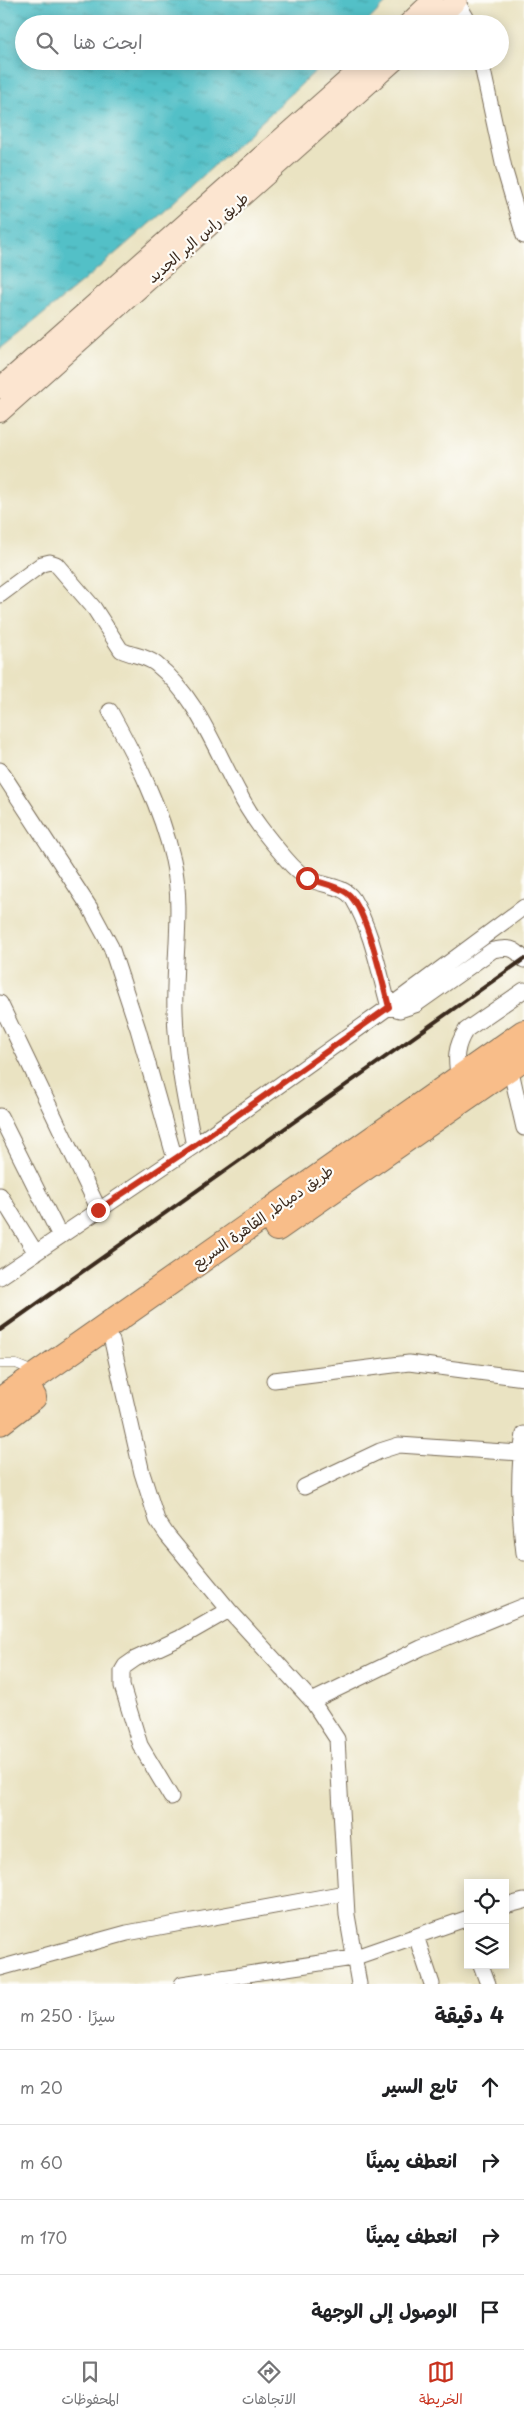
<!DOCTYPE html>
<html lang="ar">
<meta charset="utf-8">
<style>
body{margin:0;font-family:"Playpen Sans","Playpen Sans Arabic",sans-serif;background:#f6f6f6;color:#202124;direction:rtl}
.controls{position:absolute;right:15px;bottom:15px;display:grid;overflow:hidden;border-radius:0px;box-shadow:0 2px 12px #0003}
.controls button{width:45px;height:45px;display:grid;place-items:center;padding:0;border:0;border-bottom:1px solid #e0e0e0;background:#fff;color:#202124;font:25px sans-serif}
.stop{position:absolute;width:15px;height:15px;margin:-11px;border:4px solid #c8321e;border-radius:50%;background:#fff}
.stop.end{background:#c8321e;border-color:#fff;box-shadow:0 1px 5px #0008}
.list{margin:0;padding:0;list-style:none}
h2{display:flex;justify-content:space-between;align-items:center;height:65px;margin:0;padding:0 20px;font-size:21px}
h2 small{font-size:16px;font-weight:400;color:#757577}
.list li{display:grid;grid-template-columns:32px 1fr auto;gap:15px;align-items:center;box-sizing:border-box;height:75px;padding:0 20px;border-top:1px solid #e0e0e0}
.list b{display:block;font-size:19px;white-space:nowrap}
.list em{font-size:16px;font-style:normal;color:#757577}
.icon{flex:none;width:28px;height:28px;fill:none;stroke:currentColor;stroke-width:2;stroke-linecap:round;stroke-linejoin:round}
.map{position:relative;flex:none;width:524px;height:1984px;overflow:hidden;direction:ltr}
.search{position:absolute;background:#fff;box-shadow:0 2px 12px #0003;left:15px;right:15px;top:15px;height:55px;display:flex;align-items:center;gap:12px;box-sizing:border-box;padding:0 18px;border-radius:28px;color:#757577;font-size:19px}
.sheet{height:365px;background:#fff}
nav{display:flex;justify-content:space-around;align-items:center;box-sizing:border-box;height:70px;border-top:1px solid #e0e0e0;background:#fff;font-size:14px;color:#757577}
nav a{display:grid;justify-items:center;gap:2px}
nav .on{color:#c8321e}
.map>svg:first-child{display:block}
.water{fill:url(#water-ripples);stroke:#467572}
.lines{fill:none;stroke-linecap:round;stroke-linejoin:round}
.lane-casing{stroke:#786b57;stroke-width:9}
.street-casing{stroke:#786b57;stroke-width:17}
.secondary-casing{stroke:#786b57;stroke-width:22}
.highway-casing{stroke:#786b57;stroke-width:28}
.lane{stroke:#fff;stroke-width:8}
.street{stroke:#fff;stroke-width:15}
.secondary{stroke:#fce5d0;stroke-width:20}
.highway{stroke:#f8bd89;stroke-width:26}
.rail{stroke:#3b2a1e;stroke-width:4}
.route{stroke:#c8321e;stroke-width:6}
.labels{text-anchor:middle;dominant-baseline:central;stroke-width:4.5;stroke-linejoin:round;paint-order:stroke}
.street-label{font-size:15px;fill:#3b2a1e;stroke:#fdfcf7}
</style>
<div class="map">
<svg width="524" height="1984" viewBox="0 0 524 1984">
<defs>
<pattern id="water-ripples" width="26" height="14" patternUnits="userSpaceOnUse" patternTransform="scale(1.25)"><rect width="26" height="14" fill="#52c0c7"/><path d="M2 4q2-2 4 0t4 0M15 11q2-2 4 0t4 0" fill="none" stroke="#459ca1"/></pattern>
</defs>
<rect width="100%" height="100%" fill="#fdfcf7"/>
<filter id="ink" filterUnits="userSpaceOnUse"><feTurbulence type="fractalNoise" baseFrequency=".02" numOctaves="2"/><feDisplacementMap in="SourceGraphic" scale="10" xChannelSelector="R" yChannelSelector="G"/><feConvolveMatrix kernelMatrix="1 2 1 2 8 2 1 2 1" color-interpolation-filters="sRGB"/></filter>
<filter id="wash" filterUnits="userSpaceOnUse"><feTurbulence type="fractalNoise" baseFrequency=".0096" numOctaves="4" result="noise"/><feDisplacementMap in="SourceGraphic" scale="20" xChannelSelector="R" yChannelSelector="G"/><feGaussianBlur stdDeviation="1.12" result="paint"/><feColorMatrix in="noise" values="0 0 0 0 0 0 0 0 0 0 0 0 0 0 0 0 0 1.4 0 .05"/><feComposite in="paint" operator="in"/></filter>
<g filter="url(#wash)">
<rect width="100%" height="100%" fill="#eae3c2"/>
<path class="water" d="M0,0H389L365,24H24V61H326C221,161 114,259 0,349Z"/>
</g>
<g filter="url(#ink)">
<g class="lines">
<g class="lane-casing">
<path id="lane" d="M0,1364H16L33,1371"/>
</g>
<g class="street-casing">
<path id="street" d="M456,0L470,24
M481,61L504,168L524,236
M0,595L42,564L50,562L56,564L94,608L121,650C133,656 145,655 156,664C196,696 214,747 238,791C250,816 268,838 286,859C292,866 301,875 309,879C323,886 344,885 353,899C372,931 379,972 389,1007L400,1010L415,1005L493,950C508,947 515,947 524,960
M110,711C136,758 161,807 173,860C184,909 173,961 175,1011C176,1057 185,1101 194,1146
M0,770L90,908L111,947L138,1029L175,1159
M0,1003L99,1210
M510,1067L524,1128
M459,1078C455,1059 455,1047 466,1030L524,990
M0,1116L60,1236
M0,1195L36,1253
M0,1277L194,1146L389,1007L524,907
M112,1341L142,1473L157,1520L167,1535L229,1610L312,1701L337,1739L347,1915L359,1984
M274,1380L409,1363L524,1378
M524,1434C517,1473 519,1513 524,1553
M304,1487L380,1451L399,1445L521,1453
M312,1701L421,1648L524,1606
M171,1797L140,1745L122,1686V1671L125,1666L135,1659L180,1638L229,1610
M505,1906L524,1901
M416,1936L432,1984
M481,1965L488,1984
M0,1968L127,1933L345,1893
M182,1984L353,1958L468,1918"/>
</g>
<g class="secondary-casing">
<path id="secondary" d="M408,24L433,0
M433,24L457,0
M0,388L369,61
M0,412L394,61"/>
</g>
<g class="highway-casing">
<path id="highway" d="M277,1228L524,1057
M0,1401L524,1033
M0,1422L33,1397"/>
</g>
<use href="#lane" class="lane"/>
<use href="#street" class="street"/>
<use href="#secondary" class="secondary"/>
<use href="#highway" class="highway"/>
<path class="rail" d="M0,1330L524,959"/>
</g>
</g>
<g class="lines" filter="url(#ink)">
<path class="route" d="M98,1210L194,1146L389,1007C382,982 367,907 347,893C335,885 320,883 307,878"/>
</g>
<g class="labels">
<g class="street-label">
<text transform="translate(197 237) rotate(-41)">طريق راس البر الجديد</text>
<text transform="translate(262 1216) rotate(-35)">طريق دمياط, القاهرة السريع</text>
</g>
</g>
</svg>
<div class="controls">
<button><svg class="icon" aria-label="locate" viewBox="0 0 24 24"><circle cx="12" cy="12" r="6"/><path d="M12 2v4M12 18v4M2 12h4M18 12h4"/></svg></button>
<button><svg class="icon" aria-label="layers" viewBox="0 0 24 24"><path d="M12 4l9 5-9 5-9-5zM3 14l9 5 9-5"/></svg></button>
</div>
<div class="stop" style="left:307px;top:878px"></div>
<div class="stop end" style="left:98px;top:1210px"></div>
<div class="search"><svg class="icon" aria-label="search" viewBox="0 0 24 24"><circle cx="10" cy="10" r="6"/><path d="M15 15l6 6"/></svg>ابحث هنا</div>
</div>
<section class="sheet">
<h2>4 دقيقة<small>سيرًا · 250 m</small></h2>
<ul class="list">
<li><svg class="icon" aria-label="ahead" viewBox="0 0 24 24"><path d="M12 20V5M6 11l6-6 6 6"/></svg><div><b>تابع السير</b></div><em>20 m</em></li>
<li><svg class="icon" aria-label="right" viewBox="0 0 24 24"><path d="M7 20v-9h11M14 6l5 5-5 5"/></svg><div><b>انعطف يمينًا</b></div><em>60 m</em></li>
<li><svg class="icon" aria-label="right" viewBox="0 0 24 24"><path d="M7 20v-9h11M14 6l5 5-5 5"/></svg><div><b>انعطف يمينًا</b></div><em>170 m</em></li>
<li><svg class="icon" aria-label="arrive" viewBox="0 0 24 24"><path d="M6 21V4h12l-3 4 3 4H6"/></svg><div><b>الوصول إلى الوجهة</b></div></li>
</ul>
</section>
<nav>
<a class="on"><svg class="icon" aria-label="map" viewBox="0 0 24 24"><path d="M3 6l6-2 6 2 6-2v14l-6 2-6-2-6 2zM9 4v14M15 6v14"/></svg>الخريطة</a>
<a><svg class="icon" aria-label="directions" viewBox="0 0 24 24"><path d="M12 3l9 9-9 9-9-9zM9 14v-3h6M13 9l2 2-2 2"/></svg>الاتجاهات</a>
<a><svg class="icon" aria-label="saved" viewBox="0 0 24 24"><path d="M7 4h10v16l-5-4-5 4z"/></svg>المحفوظات</a>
</nav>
